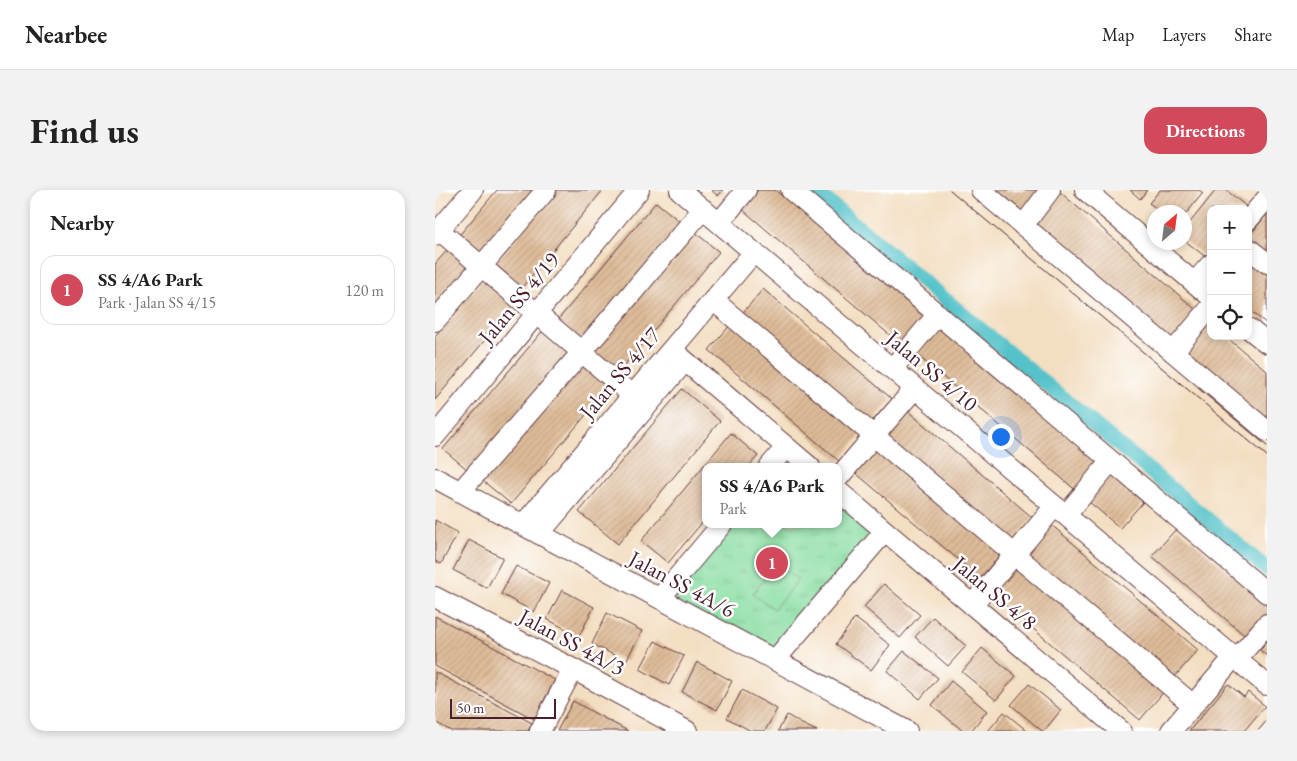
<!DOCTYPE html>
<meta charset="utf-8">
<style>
body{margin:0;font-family:"EB Garamond",serif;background:#f2f2f2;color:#222}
.controls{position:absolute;right:15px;top:15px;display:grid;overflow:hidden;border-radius:10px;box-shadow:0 2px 8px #0003}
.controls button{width:45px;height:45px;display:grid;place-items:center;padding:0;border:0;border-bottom:1px solid #e0e0e0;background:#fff;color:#222;font:25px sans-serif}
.compass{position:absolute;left:712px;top:15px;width:45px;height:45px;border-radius:50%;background:#fff;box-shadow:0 2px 8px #0003;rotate:28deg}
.scale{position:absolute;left:15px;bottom:12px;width:106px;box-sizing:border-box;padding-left:5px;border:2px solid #4a1f2b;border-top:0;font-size:14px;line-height:18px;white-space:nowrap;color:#4a1f2b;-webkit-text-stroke:4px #fff;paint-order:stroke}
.you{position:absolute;left:565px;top:246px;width:18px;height:18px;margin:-12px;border:4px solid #fff;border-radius:50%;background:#1a73e8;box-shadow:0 0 0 8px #1a73e833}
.badge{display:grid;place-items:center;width:32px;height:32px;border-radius:50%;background:#d1495b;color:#fff;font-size:16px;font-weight:700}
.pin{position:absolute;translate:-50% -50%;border:2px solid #fff;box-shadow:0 1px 5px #0006}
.popup{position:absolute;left:267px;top:273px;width:140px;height:65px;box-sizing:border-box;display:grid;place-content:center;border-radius:10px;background:#fff;filter:drop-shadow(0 1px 4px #0005);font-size:16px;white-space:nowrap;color:#767676}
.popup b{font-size:19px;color:#222}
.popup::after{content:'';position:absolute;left:50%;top:100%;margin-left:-10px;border:10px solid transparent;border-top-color:#fff}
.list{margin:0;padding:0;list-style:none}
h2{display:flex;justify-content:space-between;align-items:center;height:65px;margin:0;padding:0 20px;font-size:21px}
h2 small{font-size:16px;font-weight:400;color:#767676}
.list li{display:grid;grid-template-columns:32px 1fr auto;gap:15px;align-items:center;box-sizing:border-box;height:70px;margin:0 10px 10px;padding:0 10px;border:1px solid #e0e0e0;border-radius:15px}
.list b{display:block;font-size:19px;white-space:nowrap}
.list p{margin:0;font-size:16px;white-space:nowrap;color:#767676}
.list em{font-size:16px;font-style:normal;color:#767676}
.icon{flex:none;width:28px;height:28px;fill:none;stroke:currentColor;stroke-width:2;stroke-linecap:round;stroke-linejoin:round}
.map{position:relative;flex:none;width:832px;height:541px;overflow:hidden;border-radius:15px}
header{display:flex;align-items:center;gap:30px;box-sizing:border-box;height:70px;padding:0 25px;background:#fff;border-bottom:1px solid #e0e0e0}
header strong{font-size:24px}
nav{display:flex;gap:28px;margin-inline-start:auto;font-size:18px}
.intro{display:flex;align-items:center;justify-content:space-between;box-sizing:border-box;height:120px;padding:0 30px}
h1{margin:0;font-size:35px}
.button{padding:12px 22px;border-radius:15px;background:#d1495b;color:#fff;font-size:18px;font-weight:700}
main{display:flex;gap:30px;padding:0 30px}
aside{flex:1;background:#fff;border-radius:15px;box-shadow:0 2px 8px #0003}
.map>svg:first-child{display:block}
.grass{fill:url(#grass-tufts);stroke:#687e66}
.garden{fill:#87dda0;stroke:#687e66}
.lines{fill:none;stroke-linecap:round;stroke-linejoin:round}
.canal{stroke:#54c2c9;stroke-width:15}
.building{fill:url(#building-hatch)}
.minor-casing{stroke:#633c42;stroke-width:22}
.minor{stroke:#fff;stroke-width:20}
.tram{stroke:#4a1f2b;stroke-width:1}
.labels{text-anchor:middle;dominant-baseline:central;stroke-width:5;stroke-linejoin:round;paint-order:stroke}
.street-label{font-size:22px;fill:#4a1f2b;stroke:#fff}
</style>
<header>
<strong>Nearbee</strong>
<nav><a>Map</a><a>Layers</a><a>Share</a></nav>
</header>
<div class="intro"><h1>Find us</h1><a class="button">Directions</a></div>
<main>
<aside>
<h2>Nearby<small></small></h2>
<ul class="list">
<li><span class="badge">1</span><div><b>SS 4/A6 Park</b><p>Park · Jalan SS 4/15</p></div><em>120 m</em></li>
</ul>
</aside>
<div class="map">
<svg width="832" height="541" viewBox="0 0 832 541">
<defs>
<pattern id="grass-tufts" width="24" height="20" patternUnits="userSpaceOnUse" patternTransform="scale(1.25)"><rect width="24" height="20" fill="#87dda0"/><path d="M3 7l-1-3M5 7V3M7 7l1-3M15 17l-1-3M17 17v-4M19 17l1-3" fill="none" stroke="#76bd8a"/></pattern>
<pattern id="building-hatch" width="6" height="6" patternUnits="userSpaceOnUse" patternTransform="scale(1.25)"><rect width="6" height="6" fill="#debc99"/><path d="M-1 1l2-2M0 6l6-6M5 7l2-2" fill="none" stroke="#c0a184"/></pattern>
</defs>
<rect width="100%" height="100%" fill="#fff"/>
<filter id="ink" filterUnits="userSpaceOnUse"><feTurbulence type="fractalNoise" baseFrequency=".02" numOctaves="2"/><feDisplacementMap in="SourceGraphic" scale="10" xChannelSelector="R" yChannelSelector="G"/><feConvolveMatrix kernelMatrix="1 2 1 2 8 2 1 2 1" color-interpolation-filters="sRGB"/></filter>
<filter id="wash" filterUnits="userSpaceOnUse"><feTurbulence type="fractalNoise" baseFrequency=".0096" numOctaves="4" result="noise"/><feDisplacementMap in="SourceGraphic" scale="20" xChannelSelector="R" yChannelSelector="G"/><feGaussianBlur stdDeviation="1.12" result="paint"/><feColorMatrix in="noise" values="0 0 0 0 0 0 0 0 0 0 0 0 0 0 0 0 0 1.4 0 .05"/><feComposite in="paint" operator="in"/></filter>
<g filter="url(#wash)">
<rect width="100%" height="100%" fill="#f3dec1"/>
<path class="grass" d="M403,307L442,339L338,462L233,407L292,334H403Z"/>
<path class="garden" d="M342,375L348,377L363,390L339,419L317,404Z"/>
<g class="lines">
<path class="canal" d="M379,0L832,379"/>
</g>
<g id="blocks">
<path class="building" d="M62,0H109L50,71L22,48Z
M121,0H168L85,100L57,77Z
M276,0H288L283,6Z
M323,0H340L493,130L470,158L307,19Z
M557,0H613L589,27Z
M695,0H712L705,9Z
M725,0H764L768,3L749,26V22H726L714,13Z
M781,0H791L812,17L811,19H776V63L772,68L749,50V40Z
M625,2L767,125L739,156L598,34Z
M221,12L249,35L149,154L122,131Z
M832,24V69L813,54V48Z
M256,39L284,62L183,183L155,160Z
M15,57L40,78L0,125V74Z
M813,63L832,79V134L813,119Z
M49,88L80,114L0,210V146Z
M328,99L457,209L433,236L305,126Z
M297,133L427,244L404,271L274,160Z
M774,133L776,134V146H790L832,181V235L747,164Z
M504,137L667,276L644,303L481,164Z
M110,138L141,164L39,285L8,259Z
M148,171L177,194L76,314L48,291Z
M247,199L285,231L183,354L144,322Z
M468,217L598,328L576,354L446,243Z
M296,243L323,266L313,277H271V328L233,373L206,351Z
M438,253L567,363L545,388L416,279Z
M676,284L708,312L685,338L653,311Z
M0,330L23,343L6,374L0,371Z
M613,332L763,460L737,490L587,362Z
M742,338L832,415V430L815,450L717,366Z
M34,350L68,368L52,398L18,380Z
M578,370L730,500L705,530L553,400Z
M81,376L114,393L99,422L66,404Z
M449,394L485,425L465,448L429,417Z
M127,400L159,417L144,446L112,429Z
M172,423L207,441L191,471L157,454Z
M0,426L120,490L99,529L0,476Z
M498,427L531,456L513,476L480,447Z
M420,428L455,455L436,480L401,454Z
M220,451L249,466L234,495L205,479Z
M832,453V466L825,460Z
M547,458L581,486L561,510L527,482Z
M469,461L503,488L485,509L452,481Z
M262,472L297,491L282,520L247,502Z
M0,482L97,533L93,541H16L0,532Z
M516,491L552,521L536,541H528L497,515Z
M594,494L626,520L609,541H607L576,515Z
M793,494L809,507L813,502L830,516L809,541H754Z
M307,500L342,519L330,541H316L292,528Z
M138,511L163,525L193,541H122Z
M569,522L585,535L592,541H553Z
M352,525L367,534L382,541H343Z
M832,530V541H823Z"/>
</g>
</g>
<g filter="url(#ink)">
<use href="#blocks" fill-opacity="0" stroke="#633c42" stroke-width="1"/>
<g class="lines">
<g class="minor-casing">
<path id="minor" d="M245,0L832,495
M356,0L832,403
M546,0L832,241
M650,0L776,107
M813,30L832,8
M284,33L311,0
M588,36L615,0
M4,40L197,205
M0,45L38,0
M813,58L832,73
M759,93L776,74
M278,110L758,515
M0,131L111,0
M813,138L832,153
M738,162L776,117
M242,164L375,277
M457,179L503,124
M0,246L204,0
M334,277L351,257
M0,288L472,541
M403,288L480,198
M403,301L686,541
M25,302L147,162L268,19
M631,325L676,271
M88,335L319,62
M104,344L250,171
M0,407L138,479L252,541
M225,408L287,334
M537,415L620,316
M802,469L832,434
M340,470L450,341
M105,541L138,479
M736,541L799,467"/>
</g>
<use href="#minor" class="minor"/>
<path class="tram" d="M515,0L832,266
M763,198L832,256"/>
</g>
</g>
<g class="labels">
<g class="street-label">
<text transform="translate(84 108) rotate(-50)">Jalan SS 4/19</text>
<text transform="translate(497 181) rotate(40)">Jalan SS 4/10</text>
<text transform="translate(185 183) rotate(-50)">Jalan SS 4/17</text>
<text transform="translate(247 394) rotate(28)">Jalan SS 4A/6</text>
<text transform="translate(560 403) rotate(40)">Jalan SS 4/8</text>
<text transform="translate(137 452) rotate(28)">Jalan SS 4A/3</text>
</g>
</g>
</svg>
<div class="controls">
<button>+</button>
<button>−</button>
<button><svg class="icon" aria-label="locate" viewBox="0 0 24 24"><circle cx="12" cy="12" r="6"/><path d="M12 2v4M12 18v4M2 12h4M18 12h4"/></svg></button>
</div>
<svg class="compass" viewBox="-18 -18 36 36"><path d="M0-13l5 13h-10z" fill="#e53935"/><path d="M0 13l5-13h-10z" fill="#767676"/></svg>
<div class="scale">50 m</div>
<div class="you"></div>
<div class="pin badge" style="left:337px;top:373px">1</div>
<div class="popup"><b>SS 4/A6 Park</b>Park</div>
</div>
</main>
